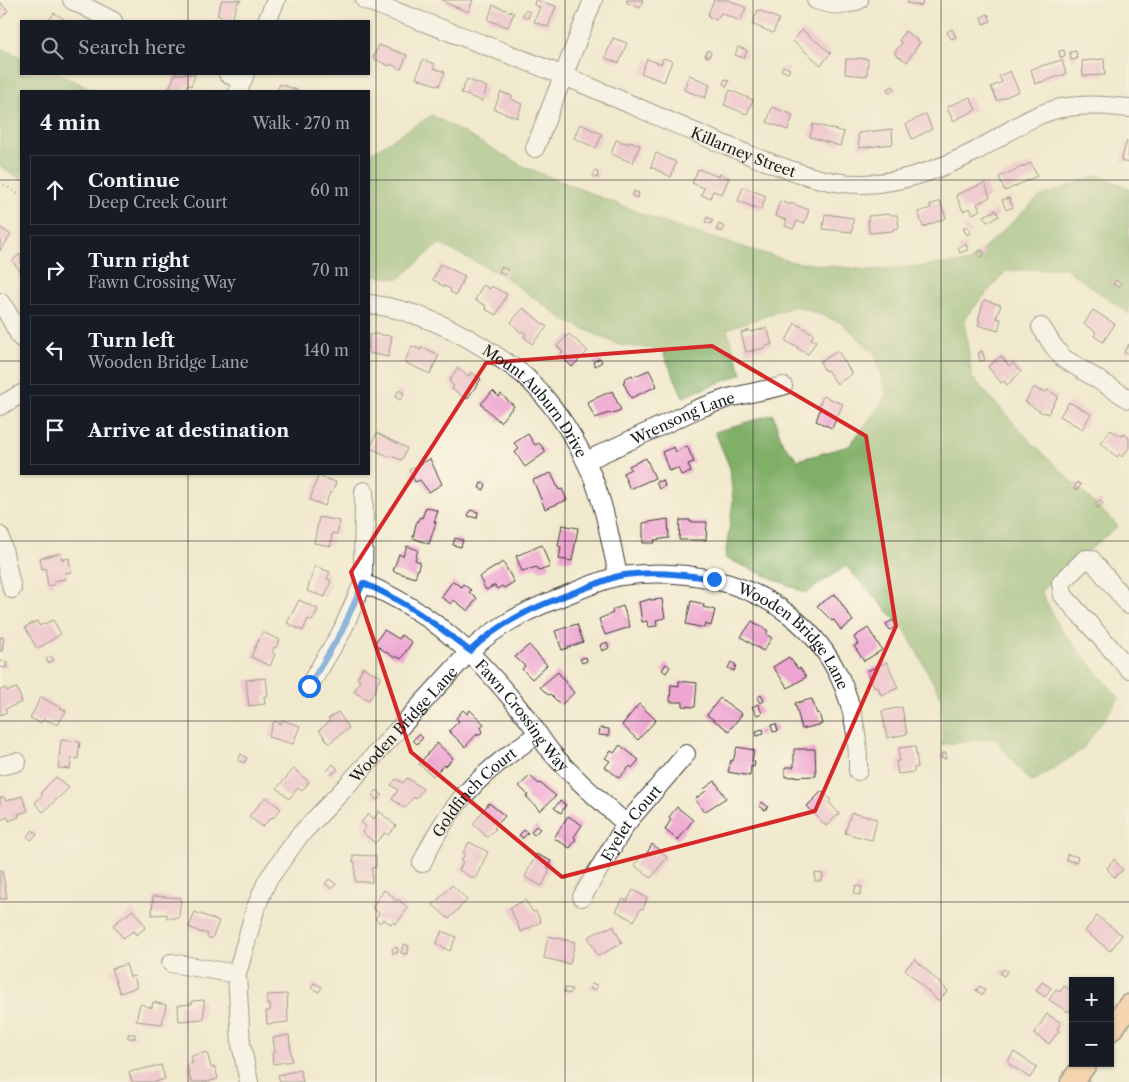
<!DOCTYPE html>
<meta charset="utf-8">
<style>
body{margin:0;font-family:"Libre Caslon Text",serif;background:#20242c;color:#f1f3f6}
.controls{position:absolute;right:15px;bottom:15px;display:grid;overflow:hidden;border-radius:0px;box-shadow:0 1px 4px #0004}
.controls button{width:45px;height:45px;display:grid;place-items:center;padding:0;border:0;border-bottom:1px solid #363941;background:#171b24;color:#f1f3f6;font:25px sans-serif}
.stop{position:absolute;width:15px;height:15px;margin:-11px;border:4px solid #1a73e8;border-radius:50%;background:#fff}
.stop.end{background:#1a73e8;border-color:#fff;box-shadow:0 1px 5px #0008}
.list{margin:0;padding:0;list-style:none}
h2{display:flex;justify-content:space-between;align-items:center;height:65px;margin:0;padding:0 20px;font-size:21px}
h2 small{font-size:16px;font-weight:400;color:#9ea1a6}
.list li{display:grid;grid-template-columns:32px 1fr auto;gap:15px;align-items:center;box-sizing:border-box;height:70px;margin:0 10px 10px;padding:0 10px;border:1px solid #363941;border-radius:0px}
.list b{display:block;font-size:19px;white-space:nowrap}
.list p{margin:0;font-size:16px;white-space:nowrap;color:#9ea1a6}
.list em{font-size:16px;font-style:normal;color:#9ea1a6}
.icon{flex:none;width:28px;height:28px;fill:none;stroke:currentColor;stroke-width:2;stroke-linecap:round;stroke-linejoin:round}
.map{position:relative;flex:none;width:1129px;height:1082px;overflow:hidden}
.search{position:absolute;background:#171b24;box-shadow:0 1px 4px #0004;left:20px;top:20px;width:350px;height:55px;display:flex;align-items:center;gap:12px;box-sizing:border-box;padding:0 18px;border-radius:0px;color:#9ea1a6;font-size:19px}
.panel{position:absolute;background:#171b24;box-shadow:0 1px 4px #0004;left:20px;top:90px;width:350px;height:385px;border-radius:0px}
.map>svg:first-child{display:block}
.forest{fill:#80af68;stroke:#4e6642}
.building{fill:#eea5d1}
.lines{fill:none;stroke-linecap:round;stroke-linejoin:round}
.minor-casing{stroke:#3c3b37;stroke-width:20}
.major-casing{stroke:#3c3b37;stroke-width:25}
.path{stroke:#3c3b37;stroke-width:2.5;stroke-dasharray:1 4;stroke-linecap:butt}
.minor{stroke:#fff;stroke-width:18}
.major{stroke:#fbbb8c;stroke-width:22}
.route{stroke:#1a73e8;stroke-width:6}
.marked{fill:none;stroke:#d62828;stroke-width:4;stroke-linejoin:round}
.grid{fill:none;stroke:#1c1c1c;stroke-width:1;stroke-opacity:0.55}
.labels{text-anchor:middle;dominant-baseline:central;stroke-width:4;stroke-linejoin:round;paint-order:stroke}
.street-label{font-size:15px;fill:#1c1c1c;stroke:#fcf5e5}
</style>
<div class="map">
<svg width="1129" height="1082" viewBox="0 0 1129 1082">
<rect width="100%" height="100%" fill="#fcf5e5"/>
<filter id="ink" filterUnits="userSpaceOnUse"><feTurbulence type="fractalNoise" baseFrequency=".02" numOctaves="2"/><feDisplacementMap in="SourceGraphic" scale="10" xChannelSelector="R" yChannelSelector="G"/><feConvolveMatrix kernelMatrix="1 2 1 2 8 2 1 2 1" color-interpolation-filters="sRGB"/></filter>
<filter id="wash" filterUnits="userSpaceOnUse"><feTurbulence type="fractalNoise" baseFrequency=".0096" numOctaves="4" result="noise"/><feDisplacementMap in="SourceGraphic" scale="20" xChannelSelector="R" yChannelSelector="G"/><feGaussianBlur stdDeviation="1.12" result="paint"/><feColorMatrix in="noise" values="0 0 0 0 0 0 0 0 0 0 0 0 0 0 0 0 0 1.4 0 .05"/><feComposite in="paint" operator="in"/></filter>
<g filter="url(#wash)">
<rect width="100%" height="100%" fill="#f1e9cd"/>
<path class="forest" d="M0,48L21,57V74H58L97,91H21V179L0,166Z
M432,115L525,167L673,226L793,262L869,270L969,262L1039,197L1098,175L1129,188V314L1065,268L1006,271L964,319L972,377L1030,441L1118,526L1041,591L1059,627L1119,698L1082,750L1031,783L994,738L942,745L941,697L905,630L846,566L806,593L725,558L733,502L730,468L715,432L773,414L782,442L798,460L849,446L887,396L875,354L842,323L796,306L727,329L742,374L683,397L662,350L619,345L566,321L502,275L439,244L399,279L369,275V154Z"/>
<g id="blocks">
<path class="building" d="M222,0H241L240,2H238L231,21L217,15Z
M442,0H473L468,12L446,3V2Z
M535,0L556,6L548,27L534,22L540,7L534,5Z
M627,0H643L640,8L626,2Z
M714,0H729L746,8L740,21L721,13L716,20L709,17L708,14Z
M908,0H923L922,6L907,3Z
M0,2L8,11L0,19Z
M493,5L514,13L508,27L488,20Z
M525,10L530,12L528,18L522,16Z
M758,10L779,19L773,33L752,24Z
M54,13L67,21H48Z
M988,14L991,21L983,24L981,17Z
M952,29L956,37L951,39L947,32Z
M802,30L831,53L821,65L793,41Z
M905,31L920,42L907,62L894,53L902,43L899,41Z
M613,38L627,43L619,63L605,58Z
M379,45L407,55L401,69L390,64L389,66L373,58Z
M738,47L747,50L744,58L735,55Z
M707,50L711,52L709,57L705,56Z
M1064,50L1065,56L1060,57L1059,51Z
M1076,51L1077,59L1071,60L1070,52Z
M663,58L672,61L664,82L641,73L647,59L661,64Z
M857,58L868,59L867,76L845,74L846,59H857Z
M1104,59L1105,75L1083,76L1082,61Z
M423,60L435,64L433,68L445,72L439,86L416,78Z
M1062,60L1066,74L1035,84L1031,69Z
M783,66L790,69L788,73L781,70Z
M1010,71L1019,91L997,101L991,87L1002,82L999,76Z
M175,74H192L195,75L191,86L187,84L185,91H168Z
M689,75L710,84L705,98L684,90Z
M467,79L487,87L482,101L461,93Z
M725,79L729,81L727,86L723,84Z
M280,84L300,91H277Z
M893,86L895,90L889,93L887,89Z
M730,90L753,100L747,114L724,105Z
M501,92L512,96L511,99L522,104L517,118L494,109Z
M970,97L976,110L953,121L947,107Z
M772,107L793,115L788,130L767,122Z
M926,114L932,129L912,139L906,124Z
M580,124L602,134L596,148L574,138Z
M813,124L844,132L840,146L810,137Z
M892,129L893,144L859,148L858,133Z
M616,140L629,144L630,141L640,145L633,163L611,154Z
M1127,141L1129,142L1128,163L1121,161Z
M656,153L676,162L671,177L651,167Z
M1031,163L1037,176L1005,191L999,177Z
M698,169L719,177V174L729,178L722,194L713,191L710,198L701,195L704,188L692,183Z
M595,171L598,172L597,178L593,177Z
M985,183L990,197L977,204L980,210L973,214L970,208L963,211L956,195Z
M743,187L766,196L761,210L738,201Z
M634,191L639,193L637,198L632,196Z
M1009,198L1013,207L1006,210L1002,200Z
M780,201L790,205L791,203L809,210L804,224L797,221L793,229L785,226L787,220L775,216Z
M940,201L946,218L923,227L918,212L931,208L930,205Z
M996,210L999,216L987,222L984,216Z
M825,214L853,218L852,232L823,229Z
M890,214L891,215H897L899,228L893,229V231L869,233L868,216Z
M707,217L713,220L711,224L705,222Z
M719,224L725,227L722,232L716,230Z
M967,226L971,233L967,235L963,228Z
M0,227L11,235L0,251Z
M966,244L968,250L960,253L958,247Z
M981,250L984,252V255L981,257L978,255V252Z
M21,253V272L12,261Z
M440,264L465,276L456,295L450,292L451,289L439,284L440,283L433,280Z
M501,267L508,270L505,275L499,272Z
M1115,280L1121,283L1119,287L1113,284Z
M483,285L490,289L491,286L507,294L496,315L485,309L486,306L475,300Z
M984,300L1001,305L996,318L1001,319L998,331L978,325L980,321L978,320Z
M523,308L547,327L532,344L524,337L526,334L522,331L521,333L511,322Z
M1093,310L1115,324L1103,342L1094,336L1096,332L1084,324Z
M795,323L814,334L811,339L816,341L808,354L797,348L798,347L795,345L794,346L786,341Z
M767,328L772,344L765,347V348L746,352L741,333L750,330L751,332Z
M374,334L392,336L388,357L369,353V335Z
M569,334L588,351L572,367L560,355L563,352L557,346Z
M1129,344V355L1124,352Z
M412,346L421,350L422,347L439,355L430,374L404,362Z
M838,351L852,374L837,384L827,370L825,371L820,362Z
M982,351L985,360L980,361L978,353Z
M1001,356L1009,366L1013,363L1021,372L1007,385L1004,381L1001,383L988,367Z
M600,358L602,362L595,366L593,362Z
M457,368L469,376L471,372L481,379L467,399L452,389L454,386L449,382Z
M649,370L657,386L631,398L623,382L625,381L624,379L632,375L633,377Z
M1034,387L1041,392L1042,390L1046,392L1048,390L1058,396L1048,414L1044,412L1043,413L1025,402Z
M399,390L404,393L400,400L395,397Z
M493,391L499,397L501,394L514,406L500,422L481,404Z
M612,391L621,410L610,414L609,413L595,418L587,402Z
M823,396L843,404L832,428L816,421L821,407L819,406Z
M1069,402L1091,414L1082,429L1060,416Z
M1111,430L1117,435L1118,434L1122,436L1124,434L1129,438V448L1122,457L1119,454L1117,457L1100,443Z
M377,433L407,448L402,460L391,456L390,457L370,448Z
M528,434L535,445L539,443L546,452L525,467L515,452L519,449L514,443Z
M687,446L694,462L688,464L691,472L681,475L678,468L669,471L662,452L674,447L676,452Z
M646,458L655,478L630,489L623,473L631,469L629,466Z
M430,459L442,484L429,492L420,480L415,482L409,470Z
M551,473L559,490L562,489L567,500L545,509L533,480Z
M318,476L336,482L332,493L330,492L325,506L310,500Z
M663,480L665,486L659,489L656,482Z
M1077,482L1081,485L1077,490L1074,488Z
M481,483L486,484L484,490L479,488Z
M1100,500L1103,503L1098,508L1095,504Z
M426,507L438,511L434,522H436L429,544L413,538L416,524L420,517L422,518Z
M470,510L478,512L477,518L468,516Z
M319,517L340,521L337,534L332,533L331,546L314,543Z
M668,519L669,538L654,540L655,543H643V523Z
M680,520H690V522H707L706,540H679Z
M562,525L578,528L572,561L559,559L561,547L558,546Z
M455,538L463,540L461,547L453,545Z
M542,545L550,567L539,571L537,567L522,571L516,556Z
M407,546L418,550L415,560L420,562L415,578L393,571L399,554L403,556Z
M61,553L62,560L69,558L71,572L65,573L66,579L54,581V585L48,586L45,568L42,569L40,558Z
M503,562L514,582L504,588L502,586L497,589L495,586H493L486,590L479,577Z
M315,566L330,572L327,579L331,580L325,597L307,591Z
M453,581L461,587L463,584L471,590L469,592L477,598L468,611L454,600L451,604L441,597Z
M835,594L853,621L841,630L834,620L832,621L817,606Z
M651,599V600L662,599L665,618L656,620L657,626L648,627L647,621L642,622L639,602Z
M299,600L318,609L312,621L308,619L303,631L287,623Z
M691,601L704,604L703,607L715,610L711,626L705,624L704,628L686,624Z
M623,606L630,627L605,635L599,619L613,613L612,610Z
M53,620L61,634L37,649L25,627L37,621L39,626Z
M893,620L896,626L890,630L886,624Z
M752,621L768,631L766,634L772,638L763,651L741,637Z
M577,624L583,642L562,650L555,631Z
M868,628L882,650L864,661L854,646L858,644L854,637Z
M384,630L399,639L401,635L412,642L401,659L396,656L395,658L374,644Z
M262,632L280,640L276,648L274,647L272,652L275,654L270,666L251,657Z
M0,637L4,638L2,651H0Z
M607,642L609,648L602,651L600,645Z
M529,645L547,665L532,679L522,669L525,666L515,657Z
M51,656L54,660L48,663L46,659Z
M586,657L587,661L582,663L580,659Z
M789,657L798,669L800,668L806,677L788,688L773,667Z
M0,661L7,662L6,668L0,667Z
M731,662L736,665L734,671L728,668Z
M887,662L898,688L881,695L878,687L875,688L867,671Z
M666,664L670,667L666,673L662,670Z
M363,667L381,677L376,686L377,687L369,700L354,692L360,681L357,679Z
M558,672L574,693L561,705L550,694L548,695L540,687Z
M266,678L268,696H264L265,704L249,706L246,680Z
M679,681L697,683L695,707L683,706V702H670L671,685L679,686Z
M6,688L7,691L17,688L22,702L5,709L7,712L0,715V690Z
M761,695L764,701L760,703L757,698Z
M41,697L66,711L58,725L44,719L41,723L30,718Z
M720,698L742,714L729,731L707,715Z
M812,699L817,714L819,713L822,724L802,729L795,703Z
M639,704L656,720L638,740L622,725Z
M758,704L762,713L757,715L752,707Z
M902,707L907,734L887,738L882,711Z
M463,710L467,714L470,710L484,724L481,728L483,731L478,736L477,734L465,747L449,731L459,721L456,718Z
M338,712L349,728L329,743L319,730L330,721L328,719Z
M282,720L300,726L293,744L268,737L274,721L281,724Z
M776,724L778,731L773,732L771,725Z
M600,728L609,729V736L599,735Z
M763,729L764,734L757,736L756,731Z
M419,734L423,738L417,744L413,740Z
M61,740L80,742L78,759L72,758L70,769L58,768Z
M437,743L453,758L446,766L444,765L433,776L419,764Z
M620,745L639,760L632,768L630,766L619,778L605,767L610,761L605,758L611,751L614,753Z
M915,746L918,767L914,768V772L898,774L896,761H899V748Z
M737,747L754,750L752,761L755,762L754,767L751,766L750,776L728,772L731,760L733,761Z
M794,749H815L816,776L785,777V767H794Z
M942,753H946V759L941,758Z
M241,754L247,758L244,763L238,760Z
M333,764L338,769L331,775L327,771Z
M294,769L309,782L302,791L298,788L289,799L277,788Z
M530,776L539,784L540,783L556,796L540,811L526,796L528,795L519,786Z
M56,777L69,788L43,812L35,803L43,795L41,793L46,787Z
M407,778L423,789L416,799L414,797L405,808L392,799L398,790L391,785L396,779L403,783Z
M715,781L726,798L704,812L695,799L706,791L704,789Z
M377,790L382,795L377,800L372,795Z
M822,791L831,800L829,802L839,814L826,826L807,806Z
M22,796L28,811L18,814L19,817L9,821L8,817L0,820V798L4,797L6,801Z
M266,797L281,809L273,818L272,817L262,827L249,816Z
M560,801L566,805L561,813L554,808Z
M762,802L768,807L765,810L759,806Z
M489,803L505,816L494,828L496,829L487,837L473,824Z
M677,807L693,820L678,840L665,830L671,819L669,817Z
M379,811L396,826L388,835L385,833L375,843L362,832L366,827L361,822L369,814L374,819Z
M851,813L877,819L872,840L845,833Z
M568,816L582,825L574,837L576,839L570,848L554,838Z
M536,826L540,829L534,835L531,832Z
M33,830L37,835L31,840L27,836Z
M524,830L528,833L523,838L519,835Z
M469,842L488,852L475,879L459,870L463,862L461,861L465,854L463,853Z
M652,844L667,857L651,878L634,865L642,855L645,857Z
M536,854L551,861L547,868L550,870L542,886L525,877Z
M1067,854L1078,857L1076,862L1066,860Z
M353,855L376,856V867L372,868V882H355V862H353Z
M1114,859L1123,870L1114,877L1107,868Z
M0,870H2L7,898L0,899Z
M815,873L823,874L822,881H815Z
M329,879L336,884L332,889L325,884Z
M452,885L467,900L449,919L433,905Z
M856,885L862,887L860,895L854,894Z
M384,890L394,897L393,898L396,901L398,899L408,908L396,924L392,922L391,924L383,919L380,923L375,919L379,913L372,908Z
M633,890L647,898L643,909L641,908L634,921L616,911L623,899L627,901Z
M153,896L181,898L179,918H167V914L152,915Z
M525,900L533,912L536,911L541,922L521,932L510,908Z
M133,910L146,927L136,935L133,931L123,938L113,925Z
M195,912L219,921L212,939L207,937L208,934L202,932V933L189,927Z
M1097,916L1122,935L1110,951L1085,931Z
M613,926L622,943L598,956L588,937L606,928V929Z
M442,931L456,937L450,951L436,944Z
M548,936L575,942L570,964L544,958Z
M403,944L409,946L407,954L401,953Z
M397,947L398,952L393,954L392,949Z
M915,959L948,991L938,1001L905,969Z
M126,964L130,977L134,976L137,987L120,993L111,969Z
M1003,969L1007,971L1004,976L1000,974Z
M1042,982L1051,988L1045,997L1036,991Z
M314,983L322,987L319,992L311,988Z
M591,984L597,985L596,990L590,989Z
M980,986L985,990L982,995L976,990Z
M1064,986L1073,991V996L1070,1000L1073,1003V1007L1068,1012L1049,1000L1056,989L1060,992Z
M565,988L572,989L570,994L564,992Z
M287,994L288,1022L267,1024L266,1011H270V1004L267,1005V995Z
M204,1000V1019L179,1021L178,1005L192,1004V1001Z
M153,1002L166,1005L162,1024L136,1021L140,1004L152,1008Z
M1047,1014L1061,1023L1057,1029L1059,1031L1049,1044L1034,1034Z
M128,1034H135V1038H128Z
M289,1035L292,1061L273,1064L272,1053L275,1052L273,1038Z
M207,1052L211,1068L215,1067L218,1079L207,1082H191L187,1065L193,1063L191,1056Z
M1014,1052L1037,1067L1030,1078L1009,1064L1010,1063L1008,1061Z
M161,1065L165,1079L155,1082H132L129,1072Z
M300,1070L303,1082H280L278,1075Z"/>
</g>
</g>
<g filter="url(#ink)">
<use href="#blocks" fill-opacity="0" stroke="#3c3b37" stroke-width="1"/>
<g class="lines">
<g class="minor-casing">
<g id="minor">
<path d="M72,0L113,21"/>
<path id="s1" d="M365,0C431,25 498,49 564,76C627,102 689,131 752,156C787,169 825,185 863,184C903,183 941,169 976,151C1005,135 1034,111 1068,107C1088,104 1109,106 1129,108"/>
<path d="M816,0C833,5 842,7 859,0"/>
<path d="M267,21L276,0"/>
<path d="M228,74L242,80"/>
<path d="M238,91L245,74"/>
<path d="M535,148L593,0"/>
<path d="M0,302L7,312L21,338"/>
<path id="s2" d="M369,304C417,310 461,331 501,359C510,365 520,371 528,379C551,402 571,431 585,460C603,495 610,538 618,576"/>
<path d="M1041,327L1054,347L1063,358L1129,399"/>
<path d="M0,406L21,394"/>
<path id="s3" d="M586,461L697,409L728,398L783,386"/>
<path d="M0,536L12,589"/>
<path id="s4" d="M363,583C432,611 478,656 523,713C534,726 541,740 552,753C574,779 601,801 626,824"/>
<path d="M1129,605L1091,559H1085L1061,583L1063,595L1129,669"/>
<path d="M309,686L342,631L363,583L364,491"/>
<path d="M0,766L17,762"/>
<path id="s5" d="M422,863C449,802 484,770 538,734"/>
<path id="s6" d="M582,897L626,824L686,754"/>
<path d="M171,963L237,974"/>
<path id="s7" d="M249,1082L241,1044L237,974L255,910L267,881L299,836L341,792L470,651C495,627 524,612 556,599C573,593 604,578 621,576C752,559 861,632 858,771"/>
</g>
</g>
<g class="major-casing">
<path id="major" d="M1110,1030L1129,1006
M1072,1082L1086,1063"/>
</g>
<path class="path" d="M0,182L21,196"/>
<use href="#minor" class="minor"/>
<use href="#major" class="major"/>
</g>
</g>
<g class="lines" filter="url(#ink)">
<path class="route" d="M309,686L342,631L363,583C403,600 436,624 470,651C502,620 541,604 583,589C594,585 607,579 619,576C650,570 684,574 714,579"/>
</g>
<path d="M0 0H1129V1082H0ZM712,346L866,436L896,626L815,811L562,877L411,752L351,572L486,363Z" fill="#f1e9cd" fill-opacity=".55" fill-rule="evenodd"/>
<path class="marked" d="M712,346L866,436L896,626L815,811L562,877L411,752L351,572L486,363Z"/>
<path class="grid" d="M188,0V21M376,0V1082M565,0V1082M753,0V1082M941,0V1082M188,74V91M0,180H21M369,180H1129M0,361H21M369,361H1129M188,474V1082M0,541H1129M0,721H1129M0,902H1129"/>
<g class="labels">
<g class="street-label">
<text stroke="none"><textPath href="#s1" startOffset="408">Killarney Street</textPath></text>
<text stroke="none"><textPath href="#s2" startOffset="199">Mount Auburn Drive</textPath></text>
<text stroke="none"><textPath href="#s3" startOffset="106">Wrensong Lane</textPath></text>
<text stroke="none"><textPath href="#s7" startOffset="879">Wooden Bridge Lane</textPath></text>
<text stroke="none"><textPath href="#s4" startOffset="210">Fawn Crossing Way</textPath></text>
<text stroke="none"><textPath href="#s7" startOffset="415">Wooden Bridge Lane</textPath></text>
<text stroke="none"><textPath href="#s5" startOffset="89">Goldfinch Court</textPath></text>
<text stroke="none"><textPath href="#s6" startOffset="89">Eyelet Court</textPath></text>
</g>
</g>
</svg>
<div class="controls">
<button>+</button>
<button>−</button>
</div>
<div class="stop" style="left:309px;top:686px"></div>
<div class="stop end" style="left:714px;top:579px"></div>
<div class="search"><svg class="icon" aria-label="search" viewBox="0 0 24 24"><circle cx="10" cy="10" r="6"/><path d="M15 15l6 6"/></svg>Search here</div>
<section class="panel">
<h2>4 min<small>Walk · 270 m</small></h2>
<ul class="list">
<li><svg class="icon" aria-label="ahead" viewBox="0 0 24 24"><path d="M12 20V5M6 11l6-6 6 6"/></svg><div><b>Continue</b><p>Deep Creek Court</p></div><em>60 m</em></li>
<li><svg class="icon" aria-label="right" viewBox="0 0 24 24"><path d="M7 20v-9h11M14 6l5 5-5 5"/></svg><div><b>Turn right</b><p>Fawn Crossing Way</p></div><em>70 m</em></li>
<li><svg class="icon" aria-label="left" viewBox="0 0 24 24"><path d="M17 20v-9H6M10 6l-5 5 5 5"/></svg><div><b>Turn left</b><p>Wooden Bridge Lane</p></div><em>140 m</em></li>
<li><svg class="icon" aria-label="arrive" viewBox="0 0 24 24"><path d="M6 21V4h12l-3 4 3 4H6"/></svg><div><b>Arrive at destination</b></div></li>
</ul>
</section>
</div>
